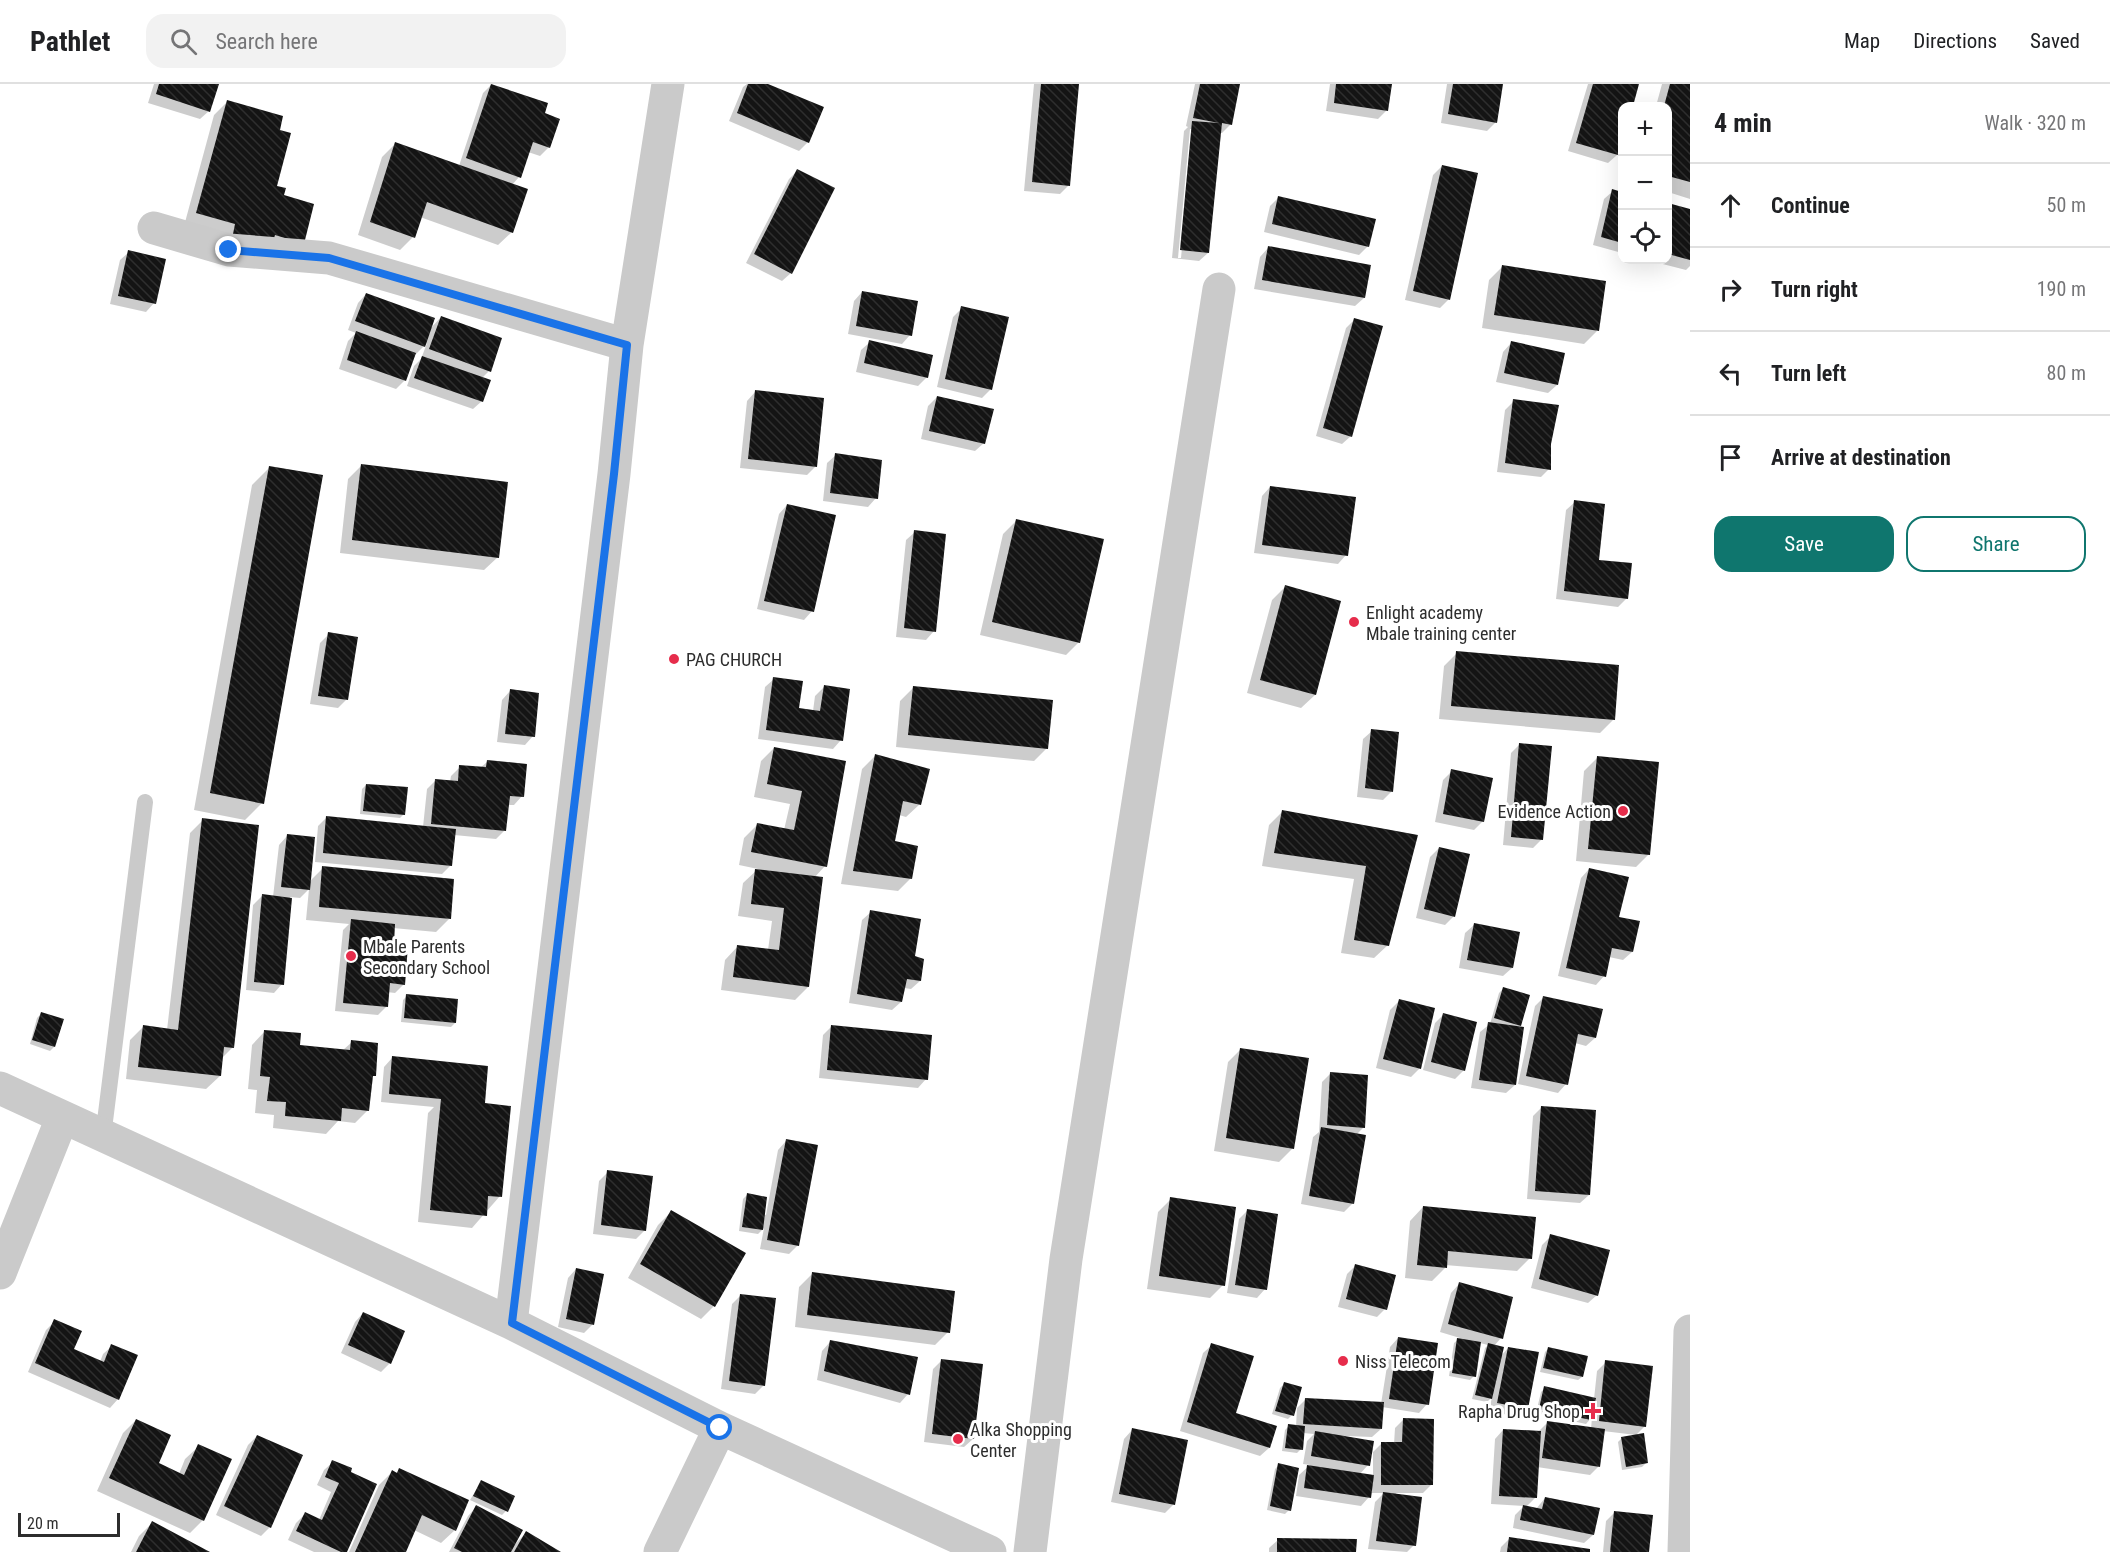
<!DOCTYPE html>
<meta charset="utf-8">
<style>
body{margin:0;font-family:"Roboto Condensed",sans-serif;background:#f2f2f2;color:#202124}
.controls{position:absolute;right:18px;top:18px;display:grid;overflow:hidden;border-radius:12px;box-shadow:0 6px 24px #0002}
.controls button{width:54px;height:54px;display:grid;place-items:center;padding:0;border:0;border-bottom:2px solid #e0e0e0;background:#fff;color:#202124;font:30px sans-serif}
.scale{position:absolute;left:18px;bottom:15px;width:102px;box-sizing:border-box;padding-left:6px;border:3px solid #2d2d2d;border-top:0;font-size:16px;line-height:21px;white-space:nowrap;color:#2d2d2d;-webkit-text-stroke:4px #fff;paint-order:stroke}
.stop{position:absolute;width:18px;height:18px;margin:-14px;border:4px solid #1a73e8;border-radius:50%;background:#fff}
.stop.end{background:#1a73e8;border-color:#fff;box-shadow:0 2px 6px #0008}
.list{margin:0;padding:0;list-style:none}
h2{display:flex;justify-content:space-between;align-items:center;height:78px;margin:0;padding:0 24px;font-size:26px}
h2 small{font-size:20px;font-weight:400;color:#757577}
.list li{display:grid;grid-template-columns:39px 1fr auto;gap:18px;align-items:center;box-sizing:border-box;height:84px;padding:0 24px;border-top:2px solid #e0e0e0}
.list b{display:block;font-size:22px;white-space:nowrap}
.list em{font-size:20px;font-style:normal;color:#757577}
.actions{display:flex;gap:12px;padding:18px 24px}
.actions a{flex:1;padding:14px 0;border:2px solid #0f766e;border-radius:18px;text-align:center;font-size:21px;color:#0f766e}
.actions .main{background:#0f766e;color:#fff}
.icon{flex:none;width:33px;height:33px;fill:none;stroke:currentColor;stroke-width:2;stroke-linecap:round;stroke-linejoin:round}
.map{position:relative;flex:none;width:1690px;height:1468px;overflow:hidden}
header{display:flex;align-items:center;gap:36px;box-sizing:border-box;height:84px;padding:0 30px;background:#fff;border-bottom:2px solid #e0e0e0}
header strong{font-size:28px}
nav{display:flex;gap:33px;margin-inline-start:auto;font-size:21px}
.search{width:420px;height:54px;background:#f2f2f2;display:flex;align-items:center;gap:15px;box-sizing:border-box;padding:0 21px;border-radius:18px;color:#757577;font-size:22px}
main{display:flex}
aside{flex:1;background:#fff}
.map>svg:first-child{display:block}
.shadow{fill:#0003;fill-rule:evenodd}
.building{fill:url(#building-back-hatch)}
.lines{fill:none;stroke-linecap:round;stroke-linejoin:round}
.lane{stroke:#cacaca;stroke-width:16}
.street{stroke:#cacaca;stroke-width:33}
.route{stroke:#1a73e8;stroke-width:8}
.poi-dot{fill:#e62c4b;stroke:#fff;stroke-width:2}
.labels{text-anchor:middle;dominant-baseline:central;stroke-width:6;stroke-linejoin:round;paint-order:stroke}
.poi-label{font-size:18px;fill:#2d2d2d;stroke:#fff;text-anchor:start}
</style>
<header>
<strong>Pathlet</strong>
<div class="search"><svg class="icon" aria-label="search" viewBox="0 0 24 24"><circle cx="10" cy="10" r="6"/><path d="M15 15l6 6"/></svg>Search here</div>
<nav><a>Map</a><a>Directions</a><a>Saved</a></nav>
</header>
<main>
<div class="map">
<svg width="1690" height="1468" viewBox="0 0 1690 1468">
<defs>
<pattern id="building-back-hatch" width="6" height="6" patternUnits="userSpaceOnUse" patternTransform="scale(1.5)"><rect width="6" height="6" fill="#141414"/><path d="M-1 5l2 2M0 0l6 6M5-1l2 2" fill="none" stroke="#2e2e2e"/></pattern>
</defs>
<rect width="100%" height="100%" fill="#fff"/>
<path class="shadow" d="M154,0H217L209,27L200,35L148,19Z
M492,0L543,30L549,63L540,72L528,68L519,93L512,101V148L498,161L420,133L413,153L400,166L358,151L382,73L395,60L459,82L483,9Z
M747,0H764L808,58L799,67L729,37L743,3Z
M1034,0H1078L1068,102L1060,110L1024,107Z
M1195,0H1238L1230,41L1222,49H1220L1208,169L1199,177L1172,174L1184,47L1188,43L1186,42ZM1190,45H1193L1181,174H1178Z
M1330,0H1390L1386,27L1378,35L1326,27Z
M1447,0H1502L1495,39L1487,47L1441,39Z
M1588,0H1638L1631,22H1622V52L1617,71L1608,79L1568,67Z
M1662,0H1690V115L1668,108V22H1656Z
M227,18L278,47L275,103L282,112L303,159L221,163L184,142L214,31Z
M1442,82L1449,215L1440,224L1405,216L1433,91Z
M798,86L791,189L782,197L746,179L789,95Z
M1613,107L1622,109V169L1593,161L1604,115Z
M1279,113L1368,162L1359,171L1264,148L1270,122Z
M1668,121L1690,126V182L1686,186L1647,176H1668Z
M1268,164L1364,214L1355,222L1254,205L1260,173Z
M129,168L154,219L146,228L110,220L120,176Z
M1502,183L1597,247L1584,260L1482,244L1489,196Z
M862,208L910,251L902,260L848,250L854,217Z
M366,210L430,245L441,233L489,287L482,294V317L473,325L407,302L414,282L421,275L427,259L415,271L405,296L396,305L339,285L348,257L356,249L348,246L358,219Z
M962,224L990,306L982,314L937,303L953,233Z
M1355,235L1351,352L1342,360L1316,352L1346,244Z
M870,258L927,293L918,302L856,288L861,266Z
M1511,259L1557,301L1548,309L1496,298L1503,268Z
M755,308L816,382L807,391L740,384L747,317Z
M937,313L984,359L975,367L921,355L928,322Z
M1514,317L1549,360V385L1541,393L1497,388L1505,326Z
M836,371L876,414L868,423L823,417L827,379Z
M361,382L498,473L484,486L340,469L348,395Z
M270,383L262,719L245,736L194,726L252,401Z
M1270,403L1346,471L1338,480L1254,469L1262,412Z
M1575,418L1597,477L1627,514L1618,523L1556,515L1566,426Z
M787,421L812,527L804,536L757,525L779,430Z
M1017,436L1079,558L1066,571L980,551L1003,450Z
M915,448L934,547L926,556L896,553L906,456Z
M1285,503L1339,518L1315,611L1301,624L1247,609L1272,516Z
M329,550L346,616L338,624L310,620L320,559Z
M1457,569L1613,636L1600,649L1439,635L1444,582Z
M774,595L798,625L813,627L815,612L824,603L841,656L833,665L758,655L765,603Z
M913,604L1047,664L1034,677L896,663L900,617Z
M510,607L533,652L525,661L497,658L502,616Z
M1372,647L1392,707L1383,716L1357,713L1363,655Z
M1519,661L1542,755L1533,764L1503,761L1511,669Z
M774,664L845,678L825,782L814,794L808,903L795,916L721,906L725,876L738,862L768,866L772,837L738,832L743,799L758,785L739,781L744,754L757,741L784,746L790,720L754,713L761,677Z
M875,672L920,720L906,733L899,731L893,758L911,794L898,807L841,800L862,685Z
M1597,674L1649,770L1636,783L1576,777L1584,687Z
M487,678L522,712L514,721H507L505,746L496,755L454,751L451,781L442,790L315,778L318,742L327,733L423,743L427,705L435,697L450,698L451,692L460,683L480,684Z
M1452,687L1483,737L1474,746L1435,738L1443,696Z
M366,701L404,730L400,734L360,730L362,705Z
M1283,727L1416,753L1388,861L1374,874L1341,869L1354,795L1262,782L1269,741Z
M203,736L233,963L222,974L220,992L206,1005L126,995L130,956L143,943L167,946L190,749Z
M287,752L309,798L323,784L449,835L436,848L393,844L392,861L404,900L395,909L387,908L386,923L378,931L335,927L343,846L349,840L306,836L309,805L300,814L290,813L282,900L274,909L246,906L253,821L262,812L273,813L279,761Z
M1439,764L1454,832L1445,841L1416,834L1430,773Z
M1589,785L1618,834L1632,868L1623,876L1609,873L1604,892L1596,901L1558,892L1581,794Z
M871,828L913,873L920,897L911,905L904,904L901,918L892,926L849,919L862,836Z
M1474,841L1512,884L1503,892L1459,884L1465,849Z
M1503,905L1520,941L1518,944L1515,1001L1506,1009L1471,1004L1480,948L1490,940L1499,909Z
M407,912L455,939L451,943L401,938L403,916Z
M1544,913L1595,954L1586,962L1575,959L1566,1000L1558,1009L1518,1000L1535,922Z
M1399,917L1420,984L1411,993L1376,984L1390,926Z
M41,930L62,936L54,963L50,967L30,960L37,934Z
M1443,931L1464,986L1455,995L1423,986L1435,939Z
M831,943L926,995L918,1004L819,994L823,951Z
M265,947L298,962L343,966L352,958L374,991L371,994L368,1026L355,1039L338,1037L326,1050L273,1044L274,1031L255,1029L257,1006L248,1005L252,961Z
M1241,965L1292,1065L1279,1078L1214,1067L1228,978Z
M392,974L483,1020L500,1112L472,1144L418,1138L428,1029L434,1023L381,1018L384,983Z
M1330,990L1364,1043L1356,1051L1353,1119L1344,1128L1301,1120L1313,1053L1319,1048L1322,998Z
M1541,1024L1589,1111L1580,1119L1527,1115L1533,1032Z
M786,1057L798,1161L789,1170L760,1165L764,1144L758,1150L739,1147L743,1115L747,1111L763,1130L766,1131L778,1066Z
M608,1088L645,1146L636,1155L593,1150L599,1097Z
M1171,1115L1223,1201L1210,1214L1147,1205L1158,1128Z
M1423,1123L1530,1174L1517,1187L1445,1181V1184L1432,1197L1405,1194L1410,1137Z
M1247,1127L1265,1205L1257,1214L1227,1209L1239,1135Z
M671,1128L714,1222L701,1235L628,1194L658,1141Z
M1551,1152L1597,1211L1588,1219L1531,1204L1542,1161Z
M1355,1182L1385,1225L1377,1233L1338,1223L1347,1190Z
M576,1185L593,1240L584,1249L558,1243L568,1194Z
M812,1190L948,1248L935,1261L795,1243L799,1203Z
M1459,1200L1501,1254L1494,1262L1501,1272L1508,1264L1527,1324L1518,1333L1489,1327L1492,1313L1487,1318L1472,1315L1485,1264L1488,1261L1480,1259L1474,1292L1470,1296L1449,1292L1454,1259L1460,1254L1440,1248L1451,1209Z
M741,1211L764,1301L755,1310L721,1305L732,1220Z
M363,1229L390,1279L381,1288L341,1269L355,1238Z
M55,1237L72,1266L100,1278L103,1270L112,1262L118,1315L110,1324L28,1288L46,1246Z
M1398,1254L1427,1320L1419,1329L1382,1323L1381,1345L1372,1353L1346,1352V1354L1368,1381L1359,1391L1373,1393V1368L1382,1359L1394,1360L1395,1344L1403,1336L1431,1401L1423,1409H1396L1414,1461L1407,1468L1368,1465L1375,1418L1384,1409H1370L1369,1413L1361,1422L1296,1412L1299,1391L1310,1381L1303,1380L1307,1357L1314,1350L1303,1349L1301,1365L1297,1369L1282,1367L1285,1346L1289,1342L1296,1343L1297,1324L1305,1316L1381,1320L1390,1263Z
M830,1258L908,1310L900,1319L817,1296L822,1267Z
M1212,1261L1234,1330L1269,1364L1260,1372L1180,1347L1203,1269Z
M1549,1264L1582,1293L1578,1296L1540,1288L1545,1268Z
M942,1276L973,1355L964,1363L924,1358L933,1285Z
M1606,1278L1645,1342L1636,1351L1603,1347L1599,1382L1590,1391L1537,1383L1535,1414L1526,1423L1536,1425L1545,1414L1593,1451L1584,1459L1513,1444L1515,1431L1524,1422L1491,1420L1495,1355L1503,1346L1539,1347L1548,1338L1591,1345L1592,1333L1586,1340L1536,1329L1541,1308L1545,1304L1594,1315L1597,1287Z
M1284,1300L1292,1331L1288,1335L1272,1330L1280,1304Z
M136,1336L157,1380L179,1390L185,1375L199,1362L203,1436L190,1449L97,1407L123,1349Z
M1132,1346L1173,1421L1165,1429L1111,1418L1124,1355Z
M257,1352L270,1443L261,1452L216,1431L248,1361Z
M1622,1354L1646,1379L1642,1383L1622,1386L1618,1358Z
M333,1378L349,1389L375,1401L346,1468H314L288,1456L296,1439L305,1430L319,1436L331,1408L317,1401L324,1386Z
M1279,1381L1289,1426L1285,1430L1267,1426L1275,1385Z
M399,1386L455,1446L441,1459L414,1446L404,1468H349L379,1401L392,1388L395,1390Z
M481,1398L506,1427L502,1431L470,1416Z
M476,1423L513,1462L526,1449L558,1468H449L468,1432Z
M1615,1428L1651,1433L1647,1468H1603L1606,1437Z
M152,1439L207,1468H131L139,1452Z
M1510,1454L1589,1466L1588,1468H1500L1501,1463Z
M1278,1456L1355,1457V1468H1269V1464Z"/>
<path class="building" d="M159,0H219L210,28L156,10Z
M491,0L548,19L545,29L560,35L550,64L533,58L521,94L466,74Z
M748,0H768L824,23L809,59L737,29Z
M1041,0H1079L1070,102L1032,98Z
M1200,0H1240L1232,41L1222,39L1209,169L1180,166L1192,37L1219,39L1193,34Z
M1336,0H1392L1388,27L1334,19Z
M1453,0H1503L1497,39L1448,30Z
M1593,0H1639L1633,22H1622V57L1618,71L1576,59Z
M1670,0H1690V98L1668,92V22H1664Z
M227,16L283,32L280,46L291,49L277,102L286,104L284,111L314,120L304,160L275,151L272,161L233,150L235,140L196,129Z
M395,58L528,105L513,149L427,118L415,154L370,138Z
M1442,81L1478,89L1450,216L1413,207Z
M797,85L835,104L792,190L754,170Z
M1612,105L1622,108V159L1601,153Z
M1278,112L1376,135L1369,163L1272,140Z
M1668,119L1690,125V176L1668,170Z
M1268,162L1371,181L1365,214L1262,196Z
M128,166L166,175L156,220L118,212Z
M1502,181L1606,197L1599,247L1494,231Z
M862,207L918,217L912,252L856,242Z
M366,209L435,234L425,263L355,237Z
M961,222L1009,233L992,306L945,295Z
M441,232L502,254L491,288L429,265Z
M1354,234L1383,242L1352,353L1323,344Z
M356,247L416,269L406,297L347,276Z
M869,256L933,271L928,294L864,279Z
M1511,257L1565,269L1558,301L1504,289Z
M422,272L491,296L483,318L414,294Z
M755,306L824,314L817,383L748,375Z
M937,312L994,325L985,360L929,347Z
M1513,315L1559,321L1551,360V386L1505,379Z
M835,369L882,376L878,415L830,409Z
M361,380L508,398L499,474L352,456Z
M269,382L323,391L264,720L210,709Z
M1270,402L1356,413L1348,472L1262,461Z
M1574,416L1605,420L1599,476L1632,479L1628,515L1564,507Z
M787,420L836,431L814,528L764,517Z
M1016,435L1104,455L1080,559L992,538Z
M914,446L946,450L936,548L904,544Z
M1285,501L1341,517L1316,611L1260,596Z
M328,548L358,553L348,616L318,612Z
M1456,567L1619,581L1615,636L1451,622Z
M773,593L803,597L799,624L820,627L824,601L850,605L843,657L766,646Z
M913,602L1053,616L1048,665L908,651Z
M510,605L539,609L535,653L505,650Z
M1371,645L1399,648L1393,708L1365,704Z
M1519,659L1552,662L1543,756L1511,753Z
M774,663L846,677L827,783L751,768L757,739L794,746L802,707L767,700Z
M875,670L930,685L921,721L903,717L895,757L918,762L912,795L853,787Z
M1597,672L1659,678L1650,771L1588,765Z
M487,676L527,680L524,713L510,712L506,747L431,740L435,695L458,697L459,681L486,683Z
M1451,685L1493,694L1484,738L1443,730Z
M366,700L408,703L405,731L363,727Z
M1282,726L1418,751L1389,862L1354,856L1366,782L1274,769Z
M326,732L456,745L452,782L323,769Z
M202,734L259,741L234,964L224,963L221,992L138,983L143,941L178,946Z
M287,750L315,753L310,806L281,803Z
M1439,763L1470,770L1455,833L1424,825Z
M322,782L454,795L451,835L319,823Z
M1589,784L1629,793L1619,833L1640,837L1633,868L1612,864L1606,893L1566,884Z
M755,785L823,793L809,903L733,893L737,861L779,866L784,824L751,820Z
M262,810L292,814L284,901L254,898Z
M870,826L921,835L915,872L924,875L921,897L907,895L902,918L857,910Z
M351,835L395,840L394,860L408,861L405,901L390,899L388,923L343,919Z
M1474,839L1520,848L1513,884L1467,876Z
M1503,903L1530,911L1521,942L1494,934Z
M406,910L458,915L456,939L404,934Z
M1543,912L1603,925L1596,954L1578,950L1568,1001L1526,992Z
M1399,915L1435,924L1421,985L1383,975Z
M41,928L64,935L55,963L32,956Z
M1443,929L1477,938L1465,987L1431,978Z
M1488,938L1524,943L1516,1001L1479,996Z
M831,941L932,951L928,996L827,986Z
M264,946L301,949L300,961L350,966L351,956L378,959L376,992H373L369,1027L342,1024L341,1037L285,1032L286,1018L267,1017L270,993L260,992Z
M1240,964L1309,974L1294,1065L1226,1054Z
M392,972L488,982L485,1019L511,1022L502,1113L488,1112L487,1132L430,1126L441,1015L389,1010Z
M1330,988L1368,991L1365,1044L1327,1041Z
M1541,1022L1596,1026L1590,1111L1535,1107Z
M1321,1043L1366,1051L1354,1120L1309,1112Z
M786,1055L818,1061L799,1162L767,1156Z
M607,1086L653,1092L646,1147L601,1141Z
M747,1109L767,1113L763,1146L742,1143Z
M1170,1113L1236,1123L1225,1202L1159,1192Z
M1423,1122L1536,1133L1532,1175L1448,1167L1447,1184L1417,1181Z
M1247,1125L1278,1130L1267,1206L1235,1201Z
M671,1126L746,1169L715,1223L640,1180Z
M1550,1150L1610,1166L1598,1212L1539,1195Z
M1355,1180L1396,1191L1387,1226L1346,1215Z
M576,1184L604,1190L594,1241L566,1235Z
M812,1188L955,1207L950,1249L807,1231Z
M1459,1198L1513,1213L1503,1255L1448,1240Z
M740,1210L776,1214L765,1302L729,1297Z
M363,1228L405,1247L391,1280L348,1261Z
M54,1235L82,1247L74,1265L104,1278L111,1260L138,1271L119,1316L35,1279Z
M1398,1253L1438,1259L1429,1321L1389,1315Z
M1457,1254L1481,1258L1476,1293L1452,1289Z
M830,1256L918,1273L910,1311L824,1287Z
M1211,1259L1254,1272L1236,1329L1277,1342L1270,1364L1187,1338Z
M1488,1259L1504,1263L1492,1315L1475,1311Z
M1508,1263L1539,1268L1528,1325L1497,1319Z
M1548,1263L1588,1272L1583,1293L1543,1284Z
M941,1275L983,1280L974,1355L932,1350Z
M1605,1276L1653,1282L1646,1343L1599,1337Z
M1284,1298L1302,1303L1294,1332L1275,1327Z
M1544,1302L1596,1314L1591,1336L1539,1325Z
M1305,1314L1384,1318L1382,1345L1303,1340Z
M1403,1334L1434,1335L1433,1401H1381V1358H1402Z
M136,1335L171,1351L159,1379L184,1391L198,1360L232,1375L204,1437L109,1394Z
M1547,1337L1605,1345L1600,1383L1542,1374Z
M1288,1340L1305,1342L1303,1366L1285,1364Z
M1132,1344L1188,1356L1175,1421L1119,1410Z
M1503,1345L1541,1347L1537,1414L1499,1412Z
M1315,1347L1374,1357L1370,1382L1311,1372Z
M1644,1349L1648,1379L1626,1383L1621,1353Z
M257,1351L303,1371L271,1444L224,1422Z
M332,1376L352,1384L351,1388L377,1400L347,1468H341L296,1447L305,1428L322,1436L339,1399L325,1393Z
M1278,1379L1299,1384L1291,1427L1270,1422Z
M1307,1381L1374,1391L1371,1414L1304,1404Z
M399,1384L469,1416L456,1447L422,1431L406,1468H355L392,1386L397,1389Z
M481,1396L515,1412L508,1428L473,1412Z
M1383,1408L1422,1413L1416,1462L1376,1457Z
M1545,1413L1600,1424L1594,1451L1520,1436L1523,1421L1542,1425Z
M476,1421L523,1446L511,1468H462L454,1464Z
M1614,1427L1653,1431L1649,1468H1610Z
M152,1437L210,1468H136Z
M526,1447L561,1468H514Z
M1509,1453L1590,1465V1468H1507Z
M1277,1454L1357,1455L1356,1468H1277Z"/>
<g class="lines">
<path class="lane" d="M103,1053L145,718"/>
<path class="street" d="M154,144L229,166L329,174L627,261
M0,1004L511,1239L720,1344L990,1468
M0,1189L62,1034
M511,1239L614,390L627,261L668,0
M660,1468L720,1344
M1030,1468L1066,1175L1219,205
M1684,1468L1690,1247"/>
</g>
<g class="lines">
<path class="route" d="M229,166L329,174L627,261L614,390L512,1239L720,1344"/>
</g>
<g class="poi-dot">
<circle cx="1354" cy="538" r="6"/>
<circle cx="674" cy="575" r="6"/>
<circle cx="1623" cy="727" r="6"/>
<circle cx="351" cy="872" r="6"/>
<circle cx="1343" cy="1277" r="6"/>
<path d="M1590 1318h6v6h6v6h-6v6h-6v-6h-6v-6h6z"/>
<circle cx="958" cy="1355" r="6"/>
</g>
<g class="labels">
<g class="poi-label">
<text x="1366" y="528">Enlight academy<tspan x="1366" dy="21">Mbale training center</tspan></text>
<text x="686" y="575">PAG CHURCH</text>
<text x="1611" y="727" text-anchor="end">Evidence Action</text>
<text x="363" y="862">Mbale Parents<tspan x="363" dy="21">Secondary School</tspan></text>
<text x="1355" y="1277">Niss Telecom</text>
<text x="1580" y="1327" text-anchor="end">Rapha Drug Shop</text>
<text x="970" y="1345">Alka Shopping<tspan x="970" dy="21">Center</tspan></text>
</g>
</g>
</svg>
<div class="controls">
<button>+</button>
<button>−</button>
<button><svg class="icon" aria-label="locate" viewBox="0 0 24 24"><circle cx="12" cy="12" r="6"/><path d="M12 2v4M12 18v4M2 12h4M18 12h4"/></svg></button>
</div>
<div class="scale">20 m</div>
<div class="stop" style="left:720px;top:1344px"></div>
<div class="stop end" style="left:229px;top:166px"></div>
</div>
<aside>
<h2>4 min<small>Walk · 320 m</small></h2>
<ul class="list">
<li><svg class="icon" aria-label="ahead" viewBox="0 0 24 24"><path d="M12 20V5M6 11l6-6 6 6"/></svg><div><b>Continue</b></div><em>50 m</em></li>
<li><svg class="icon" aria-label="right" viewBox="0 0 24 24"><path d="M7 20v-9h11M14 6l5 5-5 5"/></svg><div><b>Turn right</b></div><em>190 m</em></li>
<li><svg class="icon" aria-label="left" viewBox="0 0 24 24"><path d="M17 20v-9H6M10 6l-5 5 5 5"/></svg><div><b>Turn left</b></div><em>80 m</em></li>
<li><svg class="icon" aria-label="arrive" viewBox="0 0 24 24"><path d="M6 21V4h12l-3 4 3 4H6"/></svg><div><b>Arrive at destination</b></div></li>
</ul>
<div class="actions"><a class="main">Save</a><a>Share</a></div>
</aside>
</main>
